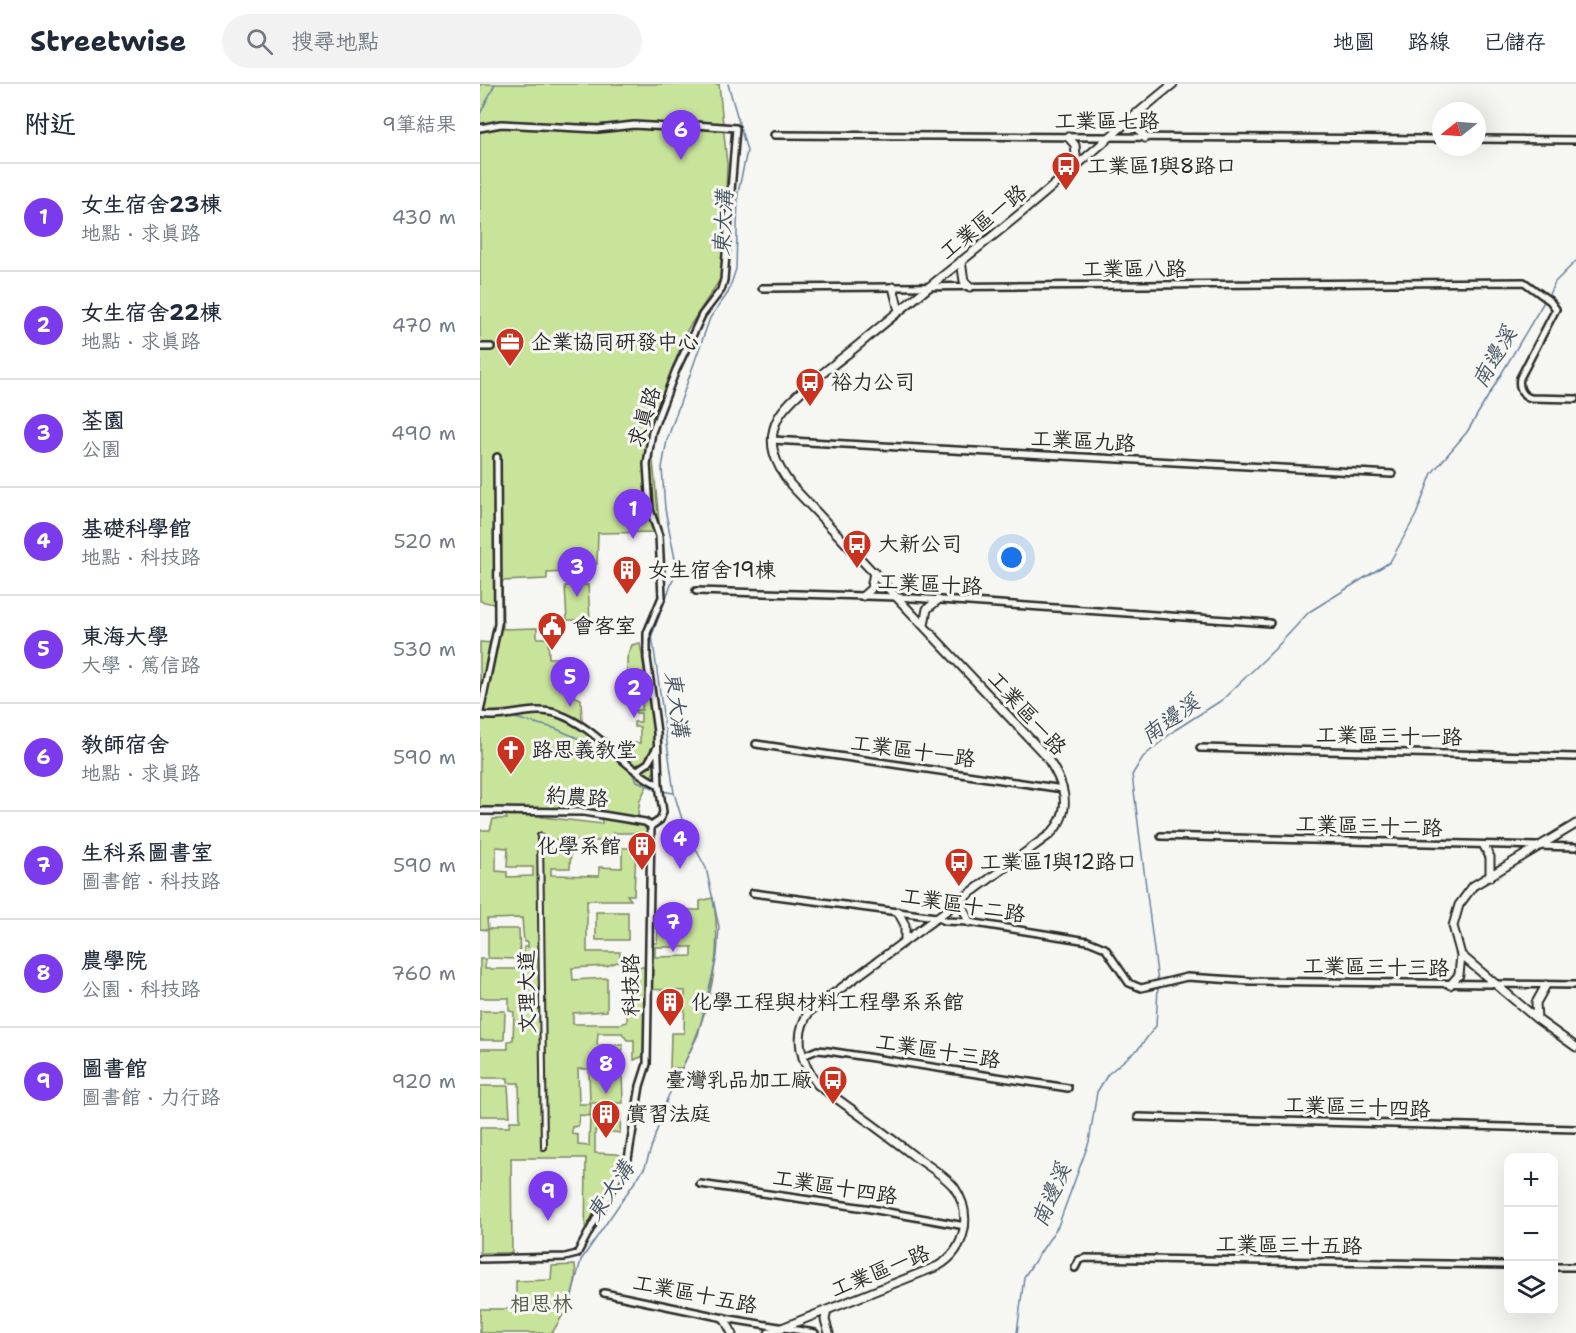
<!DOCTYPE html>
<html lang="zh-TW">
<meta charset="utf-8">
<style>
body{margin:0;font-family:"Shantell Sans","LXGW WenKai TC",sans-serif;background:#f2f2f3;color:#1f2937}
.controls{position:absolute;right:18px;bottom:18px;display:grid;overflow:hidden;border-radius:12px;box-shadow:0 6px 24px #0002}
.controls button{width:54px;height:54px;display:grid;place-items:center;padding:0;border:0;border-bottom:2px solid #e0e1e3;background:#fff;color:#1f2937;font:30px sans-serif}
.compass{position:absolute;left:952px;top:18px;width:54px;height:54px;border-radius:50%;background:#fff;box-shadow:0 6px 24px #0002;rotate:253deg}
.you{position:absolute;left:532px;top:474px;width:21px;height:21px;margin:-15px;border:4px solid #fff;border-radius:50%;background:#1a73e8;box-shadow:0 0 0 9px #1a73e833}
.badge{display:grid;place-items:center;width:39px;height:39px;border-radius:50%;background:#7c3aed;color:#fff;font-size:20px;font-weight:700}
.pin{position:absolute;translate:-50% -50px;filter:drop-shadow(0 2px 3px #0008)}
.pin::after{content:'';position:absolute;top:32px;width:21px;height:18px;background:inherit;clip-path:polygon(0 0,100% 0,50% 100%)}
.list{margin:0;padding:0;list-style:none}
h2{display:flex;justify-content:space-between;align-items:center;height:78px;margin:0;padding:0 24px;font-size:26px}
h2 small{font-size:20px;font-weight:400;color:#747a83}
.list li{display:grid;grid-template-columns:39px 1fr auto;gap:18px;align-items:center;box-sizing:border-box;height:108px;padding:0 24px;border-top:2px solid #e0e1e3}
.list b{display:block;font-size:22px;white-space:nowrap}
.list p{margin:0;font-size:20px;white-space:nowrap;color:#747a83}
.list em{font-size:20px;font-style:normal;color:#747a83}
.icon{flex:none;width:33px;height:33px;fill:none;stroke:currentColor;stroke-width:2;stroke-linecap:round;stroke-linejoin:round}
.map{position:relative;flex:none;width:1096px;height:1249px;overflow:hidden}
header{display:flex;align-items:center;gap:36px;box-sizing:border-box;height:84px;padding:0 30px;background:#fff;border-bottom:2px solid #e0e1e3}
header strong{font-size:28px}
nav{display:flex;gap:33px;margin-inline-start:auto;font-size:21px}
.search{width:420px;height:54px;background:#f2f2f3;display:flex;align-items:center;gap:15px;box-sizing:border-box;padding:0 21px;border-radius:33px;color:#747a83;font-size:22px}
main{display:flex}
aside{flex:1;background:#fff}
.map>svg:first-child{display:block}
.green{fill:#c8e39a;stroke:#7a8762;stroke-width:1.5;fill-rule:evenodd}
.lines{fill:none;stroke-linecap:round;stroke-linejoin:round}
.stream{stroke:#68839e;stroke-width:1.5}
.pedestrian-casing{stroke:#2b2b2b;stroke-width:8}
.minor-casing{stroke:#2b2b2b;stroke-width:10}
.tertiary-casing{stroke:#2b2b2b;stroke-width:11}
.pedestrian{stroke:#f6f6f2;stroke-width:4}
.minor{stroke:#f6f6f2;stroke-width:5}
.tertiary{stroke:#f6f6f2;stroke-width:7}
.labels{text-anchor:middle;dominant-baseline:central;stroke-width:6;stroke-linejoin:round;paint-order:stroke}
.street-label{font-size:21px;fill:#2b2b2b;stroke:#f6f6f2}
.poi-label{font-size:21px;fill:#2b2b2b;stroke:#f6f6f2;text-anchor:start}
.park-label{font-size:21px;fill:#525947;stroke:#f6f6f2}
.water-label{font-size:22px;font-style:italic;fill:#495764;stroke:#f6f6f2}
</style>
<header>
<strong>Streetwise</strong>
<div class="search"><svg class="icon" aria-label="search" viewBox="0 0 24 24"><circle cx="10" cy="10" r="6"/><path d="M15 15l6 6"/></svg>搜尋地點</div>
<nav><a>地圖</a><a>路線</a><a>已儲存</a></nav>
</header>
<main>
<aside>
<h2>附近<small>9筆結果</small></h2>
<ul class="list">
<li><span class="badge">1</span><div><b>女生宿舍23棟</b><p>地點 · 求真路</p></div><em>430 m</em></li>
<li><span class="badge">2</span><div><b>女生宿舍22棟</b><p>地點 · 求真路</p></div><em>470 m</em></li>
<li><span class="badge">3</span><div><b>荃園</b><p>公園</p></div><em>490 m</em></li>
<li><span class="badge">4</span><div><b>基礎科學館</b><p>地點 · 科技路</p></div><em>520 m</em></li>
<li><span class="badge">5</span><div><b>東海大學</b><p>大學 · 篤信路</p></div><em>530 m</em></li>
<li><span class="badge">6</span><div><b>教師宿舍</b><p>地點 · 求真路</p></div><em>590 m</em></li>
<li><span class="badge">7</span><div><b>生科系圖書室</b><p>圖書館 · 科技路</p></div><em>590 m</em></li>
<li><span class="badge">8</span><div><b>農學院</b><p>公園 · 科技路</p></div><em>760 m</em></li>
<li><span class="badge">9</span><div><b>圖書館</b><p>圖書館 · 力行路</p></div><em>920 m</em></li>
</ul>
</aside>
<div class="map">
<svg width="1096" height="1249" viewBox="0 0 1096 1249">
<rect width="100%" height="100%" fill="#f6f6f2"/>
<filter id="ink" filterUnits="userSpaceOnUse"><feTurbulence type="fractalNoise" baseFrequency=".0167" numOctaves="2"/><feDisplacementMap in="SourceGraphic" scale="12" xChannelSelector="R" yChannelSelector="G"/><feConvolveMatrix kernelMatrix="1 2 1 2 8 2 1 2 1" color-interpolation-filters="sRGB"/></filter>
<g filter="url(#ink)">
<path class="green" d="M0,0H239L247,80L243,191L207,246L170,346L180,448L118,449L117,480L84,481V488L67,489V495L22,497L23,545L57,544V554H68L69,574H94L95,598L88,601V610L101,615L102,637L140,665L147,659H160V643H154V638H161V629H156L155,626H162V613L148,612L147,574L152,561L160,559L175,652V685L160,716L158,730L166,746L169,766H161V749H133V764H156L154,811H147L151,816H107V868H140V877L127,882L92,884L93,896L127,894V927L93,929V940H141L147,938L148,883H167L168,859H177L179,829L187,826H220V817L233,814C244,872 228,932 202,984H190L191,949H204L205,907L167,905L168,970L154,976V956H147L142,949H118L117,961H143L142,976L110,975V985H98L99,1020H110L109,987H142L143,1019H111L110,1031L141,1030L140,1049L115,1046V1069L137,1070L149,1075L105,1160L106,1074H31L32,1169H0V1043H29L30,1037H40L39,999H28V994H0V965H28V957L33,956L34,928L29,927V914H0V875H5V885H42L44,863H48V858H44L42,834L7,835L8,845H39L40,875L8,874V846L0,845V746H10L13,735H27L25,729L0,726V558L14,559V520L0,517ZM72,728L121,731L122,740L62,733ZM71,755L120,757L125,767H142V784L119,783V792L71,791V784H90L91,765L71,764ZM16,763L28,764L27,783H53V792L27,793V788L16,787ZM175,863H212V872L175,873ZM99,1031L110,1032L109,1062L98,1061V1051L92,1050V1043L98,1042Z
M108,501L110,536H87L85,502Z
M116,828H148V856H116Z
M0,927H25L24,956H0Z
M0,1002H28L30,1032H0Z
M95,1181C99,1207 85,1228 72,1249H0V1225H36V1197L71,1196L72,1182Z"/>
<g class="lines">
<path class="stream" d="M0,30L15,0
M1068,212L1075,198L1096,177
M31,633L74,644L130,668
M149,685L157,697L178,706
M182,707L193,709
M678,898L652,691L663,673L695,646L742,616L794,566L829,528L910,478L936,431L952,389L987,348L1065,216
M88,1226L101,1176L165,1083L187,1015L218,951L237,872L239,843L226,784L205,745L194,709L172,551L197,485L185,425L182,384L187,356L230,234L248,209L256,185L258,109L267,67L248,0
M537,1249L544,1193L578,1142L609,1058L617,1008L628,990L659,964L676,942L678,903"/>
<g class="pedestrian-casing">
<path id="pedestrian" d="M60,752L64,1063"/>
</g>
<g class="minor-casing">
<path id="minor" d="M0,44L21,40L118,45L154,41L205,44L215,41L256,44L244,196L241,206L222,231L196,286L172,348L167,380L170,426L179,452L182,513L167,549V574L177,648L179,701L183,728L180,736L171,742
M294,51L961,55
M997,55L1096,56
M282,204L1044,198L1070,217L1076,225L1040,294C1038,303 1042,312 1051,314L1096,315
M0,263H11
M292,356L912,390
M216,507L418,513L790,539
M0,628L18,540L17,373
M0,631C25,636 53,621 78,630C117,643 142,684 179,701
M276,660L583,705
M720,664L1096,673
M156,687L168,679L176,665
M0,727L104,728L165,738L171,742
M681,752L1096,763
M273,809L456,833L465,837L489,838L608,857L625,864L649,899L661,904L707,893L770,897L1096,901
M323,972L337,966L348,967L588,1004
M658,1033L1096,1045
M220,1100L385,1124L485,1142
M0,1175L85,1173L97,1170L148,1075L160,1002L167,980L171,742
M1074,1183H1096
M595,1184L599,1176L606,1174L1028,1181
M124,1209L244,1234L335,1249"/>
</g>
<g class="tertiary-casing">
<path id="tertiary" d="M657,29L659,45L665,54
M588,53L595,61L597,81
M481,177L484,197L490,203
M413,203L419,227
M383,512L391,505L394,488
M444,541L447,525L458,516
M1096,740L993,802L979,821L973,842L981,871L1057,935L1096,963
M1004,762L1010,773V793
M480,817L489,838
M418,828L425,841V855
M970,901L979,891L981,871
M1057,935L1056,919L1066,901
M347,1226L345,1236L349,1249
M244,1234L252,1249
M289,1249L458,1182C486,1166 493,1130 474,1103C464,1091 447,1081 434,1072C403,1048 370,1024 338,1001C321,980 312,950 330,927L569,751C596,726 583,696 565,671L311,401C296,381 285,359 298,334C309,312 361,276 382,258C436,212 493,169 547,124C596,83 643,40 693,0"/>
</g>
<use href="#pedestrian" class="pedestrian"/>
<use href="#minor" class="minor"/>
<use href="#tertiary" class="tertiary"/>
</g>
</g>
<defs>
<g id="bus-pin" transform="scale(1.5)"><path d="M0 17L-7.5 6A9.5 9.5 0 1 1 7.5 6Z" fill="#c8321e" stroke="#f6f6f2"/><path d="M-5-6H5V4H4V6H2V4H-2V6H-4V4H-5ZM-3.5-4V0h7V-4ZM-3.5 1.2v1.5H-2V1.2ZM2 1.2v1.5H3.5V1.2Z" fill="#fff"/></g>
<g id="office-pin" transform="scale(1.5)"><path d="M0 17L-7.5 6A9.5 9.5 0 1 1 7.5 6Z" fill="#c8321e" stroke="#f6f6f2"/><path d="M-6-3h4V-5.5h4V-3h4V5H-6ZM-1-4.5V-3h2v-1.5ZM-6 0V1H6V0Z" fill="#fff"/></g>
<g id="building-pin" transform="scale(1.5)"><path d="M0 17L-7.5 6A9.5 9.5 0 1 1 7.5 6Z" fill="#c8321e" stroke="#f6f6f2"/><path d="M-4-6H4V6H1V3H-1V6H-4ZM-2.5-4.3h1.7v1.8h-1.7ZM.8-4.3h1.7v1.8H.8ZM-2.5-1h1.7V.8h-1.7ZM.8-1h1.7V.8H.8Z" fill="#fff"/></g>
<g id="civic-pin" transform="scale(1.5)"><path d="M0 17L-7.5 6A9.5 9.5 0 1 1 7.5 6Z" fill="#c8321e" stroke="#f6f6f2"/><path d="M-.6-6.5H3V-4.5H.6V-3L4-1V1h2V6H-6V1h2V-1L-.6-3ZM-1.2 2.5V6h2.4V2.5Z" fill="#fff"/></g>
<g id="church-pin" transform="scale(1.5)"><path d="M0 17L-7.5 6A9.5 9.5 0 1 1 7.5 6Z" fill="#c8321e" stroke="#f6f6f2"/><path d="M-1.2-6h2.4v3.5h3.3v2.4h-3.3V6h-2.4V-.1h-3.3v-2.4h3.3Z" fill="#fff"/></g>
</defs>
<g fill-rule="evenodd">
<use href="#bus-pin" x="586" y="82"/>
<use href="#office-pin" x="30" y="258"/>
<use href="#bus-pin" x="330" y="298"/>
<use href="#bus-pin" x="377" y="460"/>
<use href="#building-pin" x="147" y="486"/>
<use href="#civic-pin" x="72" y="542"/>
<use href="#church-pin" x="31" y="666"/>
<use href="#building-pin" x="162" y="762"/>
<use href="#bus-pin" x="479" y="778"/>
<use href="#building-pin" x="190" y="918"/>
<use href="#bus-pin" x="353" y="996"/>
<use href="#building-pin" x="126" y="1030"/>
</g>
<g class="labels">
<g class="street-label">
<text x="627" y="37">工業區七路</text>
<text transform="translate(503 138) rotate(-39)">工業區一路</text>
<text x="654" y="185">工業區八路</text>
<text transform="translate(164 333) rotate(-72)">求真路</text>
<text transform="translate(603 357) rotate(3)">工業區九路</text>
<text transform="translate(450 500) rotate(3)">工業區十路</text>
<text transform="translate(547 629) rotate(48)">工業區一路</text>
<text transform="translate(909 652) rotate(1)">工業區三十一路</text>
<text transform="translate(433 667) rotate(8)">工業區十一路</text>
<text transform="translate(97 713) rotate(4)">約農路</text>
<text transform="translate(889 742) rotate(2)">工業區三十二路</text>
<text transform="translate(483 821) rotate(9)">工業區十二路</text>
<text transform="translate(896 883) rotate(1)">工業區三十三路</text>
<text transform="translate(151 901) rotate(-90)">科技路</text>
<text transform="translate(47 908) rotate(-91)">文理大道</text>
<text transform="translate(458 967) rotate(9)">工業區十三路</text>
<text transform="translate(877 1023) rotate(2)">工業區三十四路</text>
<text transform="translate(355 1103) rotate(9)">工業區十四路</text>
<text transform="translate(809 1161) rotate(1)">工業區三十五路</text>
<text transform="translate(400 1187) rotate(-22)">工業區一路</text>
<text transform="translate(215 1210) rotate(11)">工業區十五路</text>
</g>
<g class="poi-label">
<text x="607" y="82">工業區1與8路口</text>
<text x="51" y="258">企業協同研發中心</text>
<text x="351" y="298">裕力公司</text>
<text x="398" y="460">大新公司</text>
<text x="168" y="486">女生宿舍19棟</text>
<text x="93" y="542">會客室</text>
<text x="52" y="666">路思義教堂</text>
<text x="141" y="762" text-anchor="end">化學系館</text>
<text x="500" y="778">工業區1與12路口</text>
<text x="211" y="918">化學工程與材料工程學系系館</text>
<text x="332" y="996" text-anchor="end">臺灣乳品加工廠</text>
<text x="147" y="1030">實習法庭</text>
</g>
<g class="park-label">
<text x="61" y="1220">相思林</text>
</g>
<g class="water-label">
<text transform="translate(243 139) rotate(-87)">東大溝</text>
<text transform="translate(1014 273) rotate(-60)">南邊溪</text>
<text transform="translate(197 620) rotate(82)">東大溝</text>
<text transform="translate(690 635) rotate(-36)">南邊溪</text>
<text transform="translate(130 1107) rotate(-56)">東大溝</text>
<text transform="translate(571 1111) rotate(-67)">南邊溪</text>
</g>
</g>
</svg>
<div class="controls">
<button>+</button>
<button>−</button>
<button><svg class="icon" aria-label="layers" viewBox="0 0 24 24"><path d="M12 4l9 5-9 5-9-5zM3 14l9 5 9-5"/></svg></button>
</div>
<svg class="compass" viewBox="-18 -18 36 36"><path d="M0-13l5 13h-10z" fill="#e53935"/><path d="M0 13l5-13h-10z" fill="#747a83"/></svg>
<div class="you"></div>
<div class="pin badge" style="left:153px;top:455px">1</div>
<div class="pin badge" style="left:154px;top:634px">2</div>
<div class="pin badge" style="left:97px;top:513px">3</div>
<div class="pin badge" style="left:200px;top:785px">4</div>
<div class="pin badge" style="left:90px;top:623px">5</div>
<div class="pin badge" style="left:201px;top:76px">6</div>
<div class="pin badge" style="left:193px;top:868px">7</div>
<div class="pin badge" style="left:126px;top:1010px">8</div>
<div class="pin badge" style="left:68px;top:1137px">9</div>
</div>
</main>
